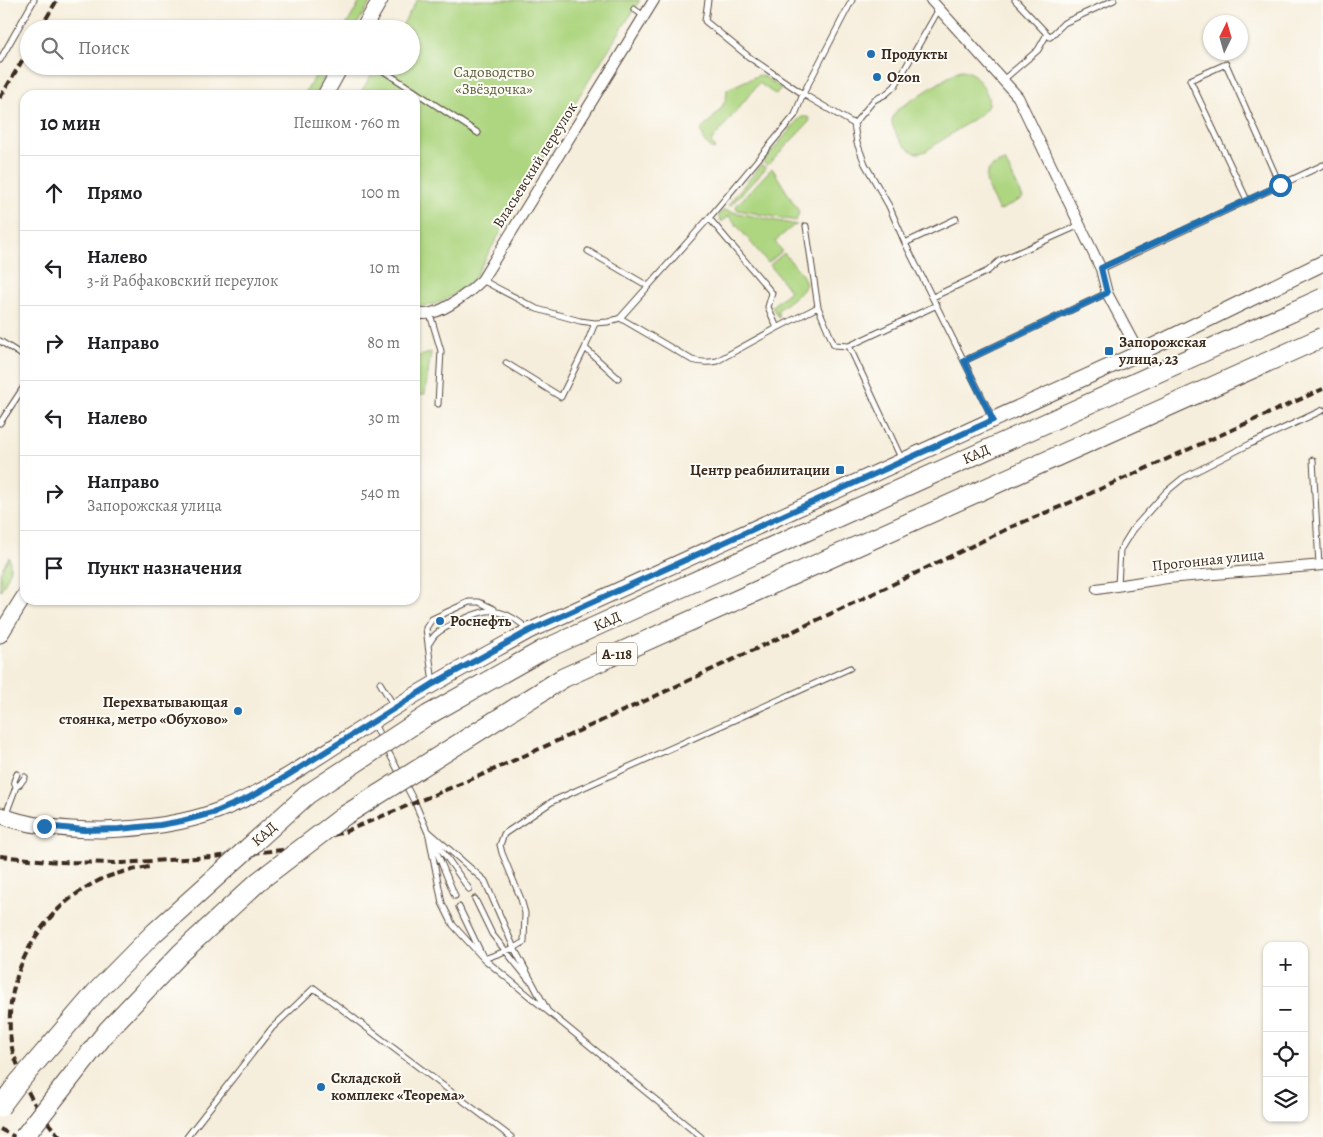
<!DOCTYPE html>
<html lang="ru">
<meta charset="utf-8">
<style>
body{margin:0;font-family:Alegreya,serif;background:#f6f6f6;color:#202124}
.controls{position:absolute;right:15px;bottom:15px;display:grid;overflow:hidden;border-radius:10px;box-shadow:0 1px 4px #0004}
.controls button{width:45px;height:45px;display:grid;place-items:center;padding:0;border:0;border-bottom:1px solid #e0e0e0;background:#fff;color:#202124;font:25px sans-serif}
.compass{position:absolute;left:1203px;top:15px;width:45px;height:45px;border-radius:50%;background:#fff;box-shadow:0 1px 4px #0004;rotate:5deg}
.stop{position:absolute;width:15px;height:15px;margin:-11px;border:4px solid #1f6fb2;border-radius:50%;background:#fff}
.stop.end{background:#1f6fb2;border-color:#fff;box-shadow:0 1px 5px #0008}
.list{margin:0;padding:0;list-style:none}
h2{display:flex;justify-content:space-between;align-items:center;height:65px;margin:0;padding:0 20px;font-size:21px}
h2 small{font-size:16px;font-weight:400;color:#757577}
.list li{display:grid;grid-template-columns:32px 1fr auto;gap:15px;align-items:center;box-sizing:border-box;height:75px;padding:0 20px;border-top:1px solid #e0e0e0}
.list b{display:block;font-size:19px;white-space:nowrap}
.list p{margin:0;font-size:16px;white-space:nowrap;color:#757577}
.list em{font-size:16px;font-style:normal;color:#757577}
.icon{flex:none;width:28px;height:28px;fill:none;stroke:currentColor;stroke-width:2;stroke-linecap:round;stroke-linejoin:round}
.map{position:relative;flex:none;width:1323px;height:1137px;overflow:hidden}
.search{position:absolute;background:#fff;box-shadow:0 1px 4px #0004;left:20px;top:20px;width:400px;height:55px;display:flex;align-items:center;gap:12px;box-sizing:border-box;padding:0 18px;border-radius:28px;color:#757577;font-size:19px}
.panel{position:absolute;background:#fff;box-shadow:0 1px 4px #0004;left:20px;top:90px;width:400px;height:515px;border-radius:15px}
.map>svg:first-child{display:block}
.green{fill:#aed681;stroke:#748050}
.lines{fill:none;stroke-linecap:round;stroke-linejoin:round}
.lane-casing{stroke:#57473a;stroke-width:7}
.street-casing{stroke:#57473a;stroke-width:12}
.secondary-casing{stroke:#57473a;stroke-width:17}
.lane{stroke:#fff;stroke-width:5}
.street{stroke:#fff;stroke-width:10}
.secondary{stroke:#fff;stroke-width:15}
.rail{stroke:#3b2a1e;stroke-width:4;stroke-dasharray:8 4;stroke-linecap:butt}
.highway-bridge-casing{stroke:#57473a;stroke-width:21;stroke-linecap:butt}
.highway-bridge{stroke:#fff;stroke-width:19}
.route{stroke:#1f6fb2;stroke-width:6}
.poi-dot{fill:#1f6fb2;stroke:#fdfcf7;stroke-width:2}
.labels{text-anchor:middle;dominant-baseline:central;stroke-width:4;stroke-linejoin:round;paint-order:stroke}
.shield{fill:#fdfcf7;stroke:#75695f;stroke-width:1}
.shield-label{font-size:14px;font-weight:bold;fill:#3b2a1e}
.poi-label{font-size:15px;font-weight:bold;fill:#3b2a1e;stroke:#fdfcf7;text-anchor:start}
.park-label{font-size:15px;fill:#5e5e3c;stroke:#fdfcf7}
.street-label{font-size:15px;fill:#3b2a1e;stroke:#fdfcf7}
</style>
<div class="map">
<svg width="1323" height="1137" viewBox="0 0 1323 1137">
<rect width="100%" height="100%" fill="#fdfcf7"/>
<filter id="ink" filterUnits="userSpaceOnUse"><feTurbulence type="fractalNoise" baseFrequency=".02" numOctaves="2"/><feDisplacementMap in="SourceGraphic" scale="10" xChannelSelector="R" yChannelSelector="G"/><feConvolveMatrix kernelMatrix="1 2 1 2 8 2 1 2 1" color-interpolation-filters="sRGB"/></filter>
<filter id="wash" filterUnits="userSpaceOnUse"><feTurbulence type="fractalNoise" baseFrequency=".0096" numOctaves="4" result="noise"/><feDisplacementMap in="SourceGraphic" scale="20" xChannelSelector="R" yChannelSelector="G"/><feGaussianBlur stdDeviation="1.12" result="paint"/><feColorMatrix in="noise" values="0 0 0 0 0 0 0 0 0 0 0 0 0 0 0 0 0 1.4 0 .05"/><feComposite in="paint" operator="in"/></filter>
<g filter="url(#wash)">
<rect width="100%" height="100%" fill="#f6eedc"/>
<path class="green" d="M361,0H372L354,29H344Z
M417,0H640L579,96L472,282C454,293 437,310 415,305V95H359L377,66H411V29H400Z
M321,66H331L314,95H304Z
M961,70C972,71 976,76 982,85C989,96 992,104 982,113L926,151C922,152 918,154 914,152C905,149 891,130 892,120C893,116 896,112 898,109L956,72Z
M759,75L763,76L781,88L776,95L759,83L711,142L715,147L714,150L703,141V135L700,131C711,119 728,107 727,89Z
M802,117H808L810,120L809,122L767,166L763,162L799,119Z
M1005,161L1023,198L999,211C993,197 977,177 993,166C997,164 1001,162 1005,161Z
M761,165L766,168L731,205H729L730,202Z
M772,168L798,210L799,212L796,221L738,210L736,208V206Z
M723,210L797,225L793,226L775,241L782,251L768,263L729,216L723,221H721L718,216Z
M784,253C789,260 803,273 805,281C806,286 805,286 803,290L777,311L780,317L778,318L772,306L790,291L770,265Z
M431,352L425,394L415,396V357L416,358Z
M9,557C13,571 7,579 0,591V572Z"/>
</g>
<g filter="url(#ink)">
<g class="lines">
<g class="lane-casing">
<path id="lane" d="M708,0L705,21L749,57L803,94L854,124L874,100L886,94L895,86L939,9
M1015,0L1050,37L1064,23L1114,0
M634,9L644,16
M0,60L34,0
M376,66L478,133
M1003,80L1038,50L1047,34
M854,124L857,143L865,164L889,206L905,243L992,417
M1247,200L1190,80L1226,64L1280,185
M709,218L772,293L768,307L777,328
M806,226L818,307
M905,243L956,219
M588,251L648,286
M1101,269L1323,165
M482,280L537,309L580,321L595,323L608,322L620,318L709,218L795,115L803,94L852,0
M933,297L988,271L999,261L1080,225
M430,314L441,351L438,404
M620,318L692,360C702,363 708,363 717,361L777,328L818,307L834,345L849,346L937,305
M595,323L585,348L618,378
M0,341L25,357
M849,346L902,460
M964,361L1107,293
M506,363L561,397L585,348
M0,423L25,385
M1313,460L1319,565
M1118,585L1120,550L1133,529L1166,492L1183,478L1250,444L1323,410
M428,644L426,628L432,619L469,602H479L494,609
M380,683L394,706
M433,683L428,645C430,642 432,638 435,635C443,627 482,609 493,611C506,613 518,620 527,629
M374,724L415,803L428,833
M16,787L14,781L17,774
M6,814L16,787L20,784L25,777
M428,831L442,903L453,925L484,959L701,1137
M428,831L485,881L514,948L547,1010
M433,838L469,889
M433,843L455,896
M475,899L492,934L529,980
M459,907L484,959L514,948L524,942L525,913L521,899L502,853L500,845L504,834L553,801L850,668
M187,1137L272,1028L314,988L511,1137"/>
</g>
<g class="street-casing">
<path id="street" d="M931,0L1018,97L1101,269L1107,293L1139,353
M415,313C420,314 426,315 431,313C447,310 471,291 482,280L654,0
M1097,589L1167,578L1323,565"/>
</g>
<g class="secondary-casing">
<path id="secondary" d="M363,29L380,0
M325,95L341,66
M0,635L25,595
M0,815C30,827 69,830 101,830C140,829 180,825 217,811C282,786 338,742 397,706C440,679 484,656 529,631L1139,353L1323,263"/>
</g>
<use href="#lane" class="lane"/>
<use href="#street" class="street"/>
<use href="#secondary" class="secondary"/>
<path class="rail" d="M40,29L57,0
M0,98L29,49
M0,856L57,862L122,863L212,857L282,850L344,832L484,774L647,700L881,590L1011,527L1069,503L1323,389
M0,1129L15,1137
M60,1137C39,1113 28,1097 18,1066C16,1060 13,1054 12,1048C0,981 37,911 98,881C114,873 131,870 149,867"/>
<g class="highway-bridge-casing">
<path id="highway-bridge" d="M0,1107L18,1083L97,991L154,933L308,794L428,715L543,650L1323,298
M24,1137L108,1030L181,953L259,881L344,816L563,678L1323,337"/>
</g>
<use href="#highway-bridge" class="highway-bridge"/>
</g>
</g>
<g class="lines" filter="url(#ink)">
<path class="route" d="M44,826L84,830L119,829L160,825L182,821L216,812L248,798L282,779L433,684L529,631L993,420L964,361L1107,293L1101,268L1280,185"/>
</g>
<g class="poi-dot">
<circle cx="871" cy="54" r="5"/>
<circle cx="877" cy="77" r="5"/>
<rect x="1104" y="346" width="10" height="10" rx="2.5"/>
<rect x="835" y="465" width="10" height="10" rx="2.5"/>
<circle cx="440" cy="621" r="5"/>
<circle cx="238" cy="711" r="5"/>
<circle cx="321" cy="1087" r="5"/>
</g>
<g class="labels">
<rect class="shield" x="597" y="642.5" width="40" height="23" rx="4"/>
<g class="shield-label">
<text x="617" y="654">А-118</text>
</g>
<g class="poi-label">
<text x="881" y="54">Продукты</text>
<text x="887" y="77">Ozon</text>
<text x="1119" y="342">Запорожская<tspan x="1119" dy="17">улица, 23</tspan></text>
<text x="830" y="470" text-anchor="end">Центр реабилитации</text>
<text x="450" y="621">Роснефть</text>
<text x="228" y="702" text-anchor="end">Перехватывающая<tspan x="228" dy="17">стоянка, метро «Обухово»</tspan></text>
<text x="331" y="1078">Складской<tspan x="331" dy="17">комплекс «Теорема»</tspan></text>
</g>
<g class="park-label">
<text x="494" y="72">Садоводство<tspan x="494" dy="17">«Звёздочка»</tspan></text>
</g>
<g class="street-label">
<text transform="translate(535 165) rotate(-58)">Власьевский переулок</text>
<text transform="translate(976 454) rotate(-24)">КАД</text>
<text transform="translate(1208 560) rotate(-6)">Прогонная улица</text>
<text transform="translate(607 621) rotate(-24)">КАД</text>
<text transform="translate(264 834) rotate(-42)">КАД</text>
</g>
</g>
</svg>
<div class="controls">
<button>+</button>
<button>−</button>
<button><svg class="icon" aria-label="locate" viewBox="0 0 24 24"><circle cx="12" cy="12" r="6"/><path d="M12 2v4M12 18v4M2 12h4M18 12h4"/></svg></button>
<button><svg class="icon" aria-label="layers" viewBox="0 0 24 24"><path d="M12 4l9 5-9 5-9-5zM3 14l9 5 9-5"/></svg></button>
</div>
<svg class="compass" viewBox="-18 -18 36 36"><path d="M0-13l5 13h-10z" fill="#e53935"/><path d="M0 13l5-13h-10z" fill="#757577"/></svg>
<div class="stop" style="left:1280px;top:185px"></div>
<div class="stop end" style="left:44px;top:826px"></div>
<div class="search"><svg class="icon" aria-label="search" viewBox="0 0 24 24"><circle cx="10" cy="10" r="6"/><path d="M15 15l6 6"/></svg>Поиск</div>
<section class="panel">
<h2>10 мин<small>Пешком · 760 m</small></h2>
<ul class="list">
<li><svg class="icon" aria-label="ahead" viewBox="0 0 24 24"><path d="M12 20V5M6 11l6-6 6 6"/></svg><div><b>Прямо</b></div><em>100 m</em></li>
<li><svg class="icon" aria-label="left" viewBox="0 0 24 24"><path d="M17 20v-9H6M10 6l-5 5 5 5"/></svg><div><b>Налево</b><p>3-й Рабфаковский переулок</p></div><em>10 m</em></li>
<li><svg class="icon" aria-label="right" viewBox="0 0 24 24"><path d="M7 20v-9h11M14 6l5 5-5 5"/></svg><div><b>Направо</b></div><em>80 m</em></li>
<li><svg class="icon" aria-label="left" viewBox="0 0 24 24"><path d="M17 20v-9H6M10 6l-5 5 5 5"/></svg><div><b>Налево</b></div><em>30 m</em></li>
<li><svg class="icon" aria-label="right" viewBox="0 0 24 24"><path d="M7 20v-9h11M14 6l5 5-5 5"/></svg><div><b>Направо</b><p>Запорожская улица</p></div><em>540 m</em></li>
<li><svg class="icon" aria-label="arrive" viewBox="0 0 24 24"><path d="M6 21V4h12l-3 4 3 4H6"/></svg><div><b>Пункт назначения</b></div></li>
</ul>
</section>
</div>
